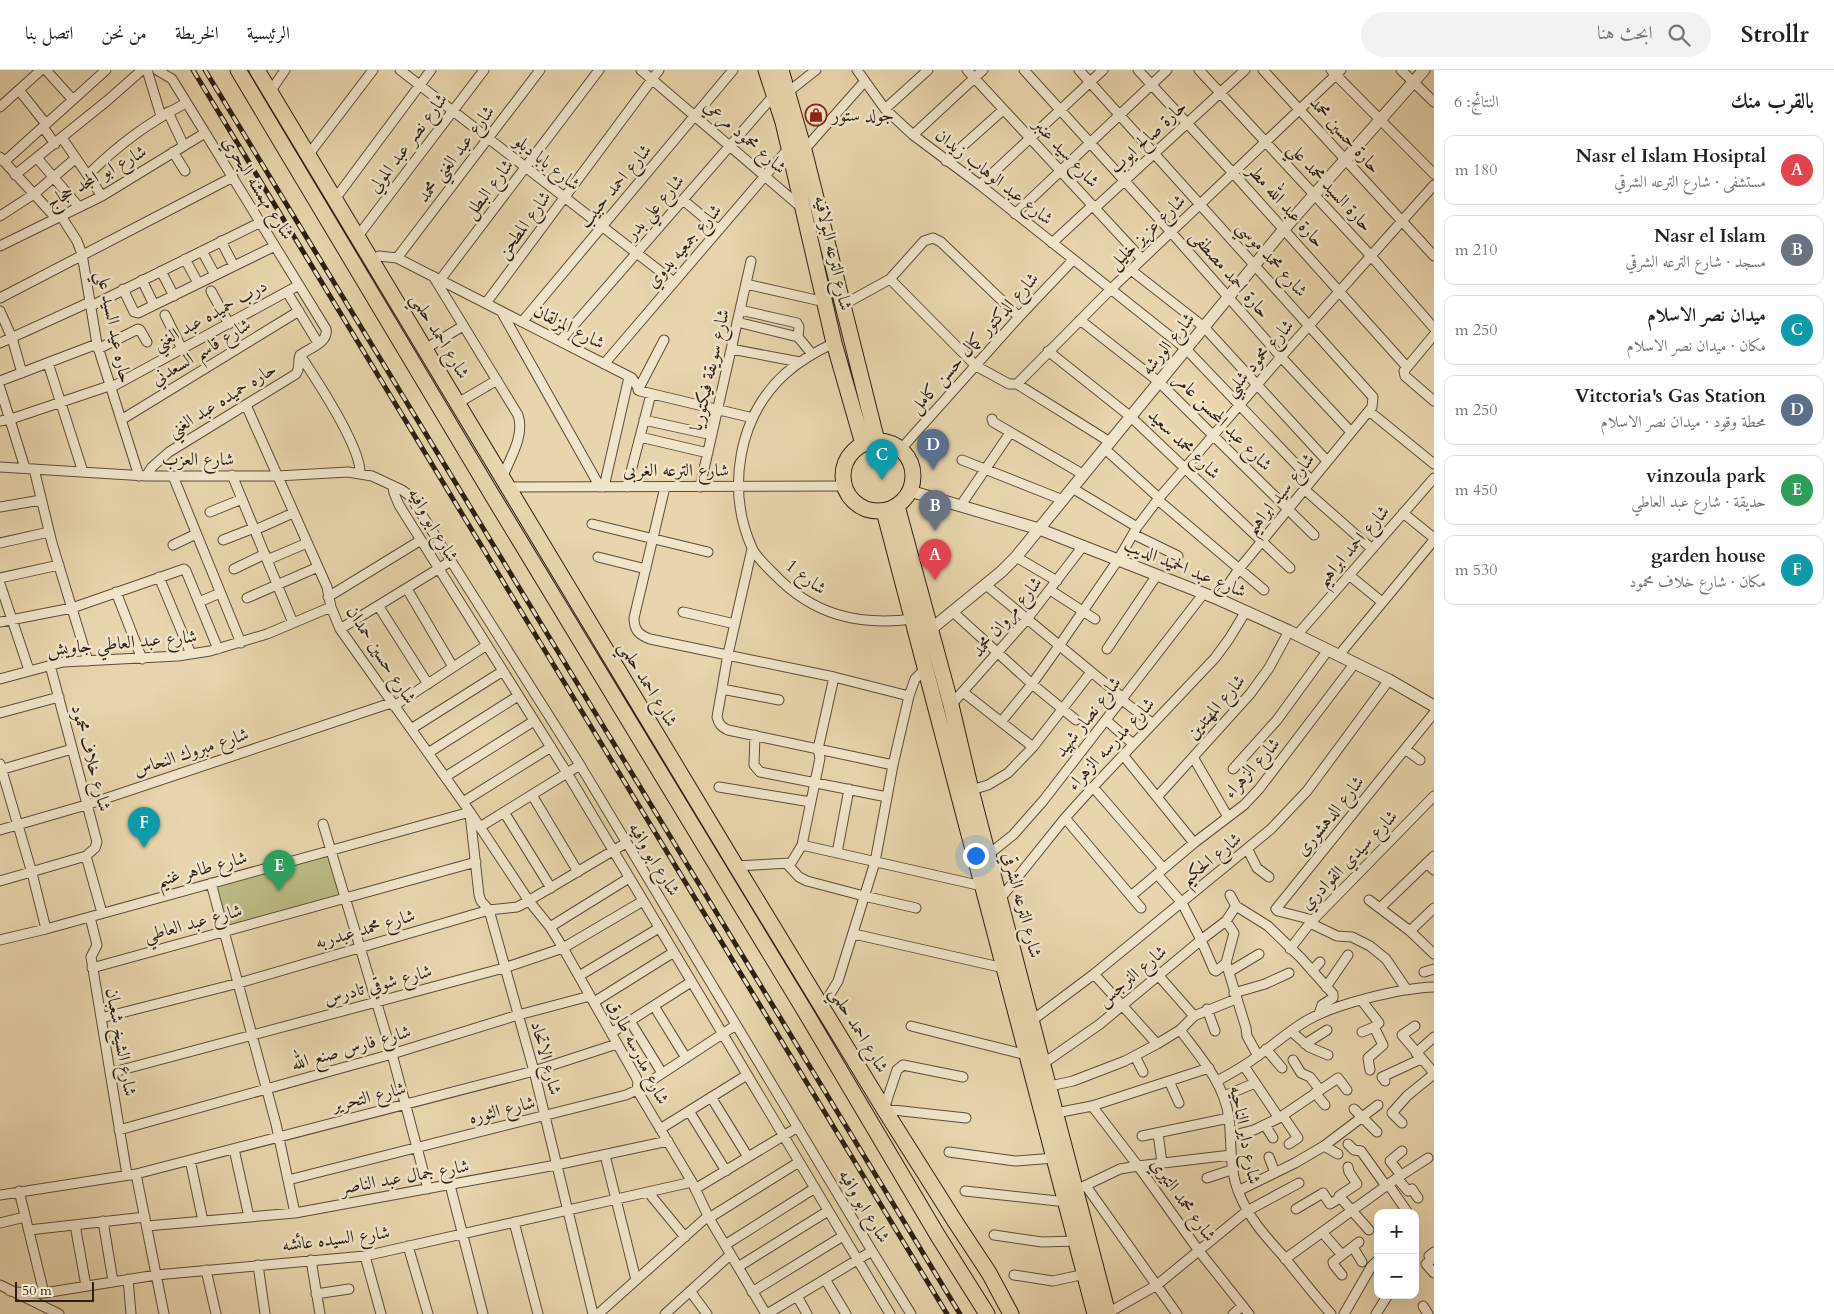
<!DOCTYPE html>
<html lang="ar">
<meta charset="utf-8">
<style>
body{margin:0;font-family:Cardo,Amiri,serif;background:#f2f2f2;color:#222;direction:rtl}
.controls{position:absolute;right:15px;bottom:15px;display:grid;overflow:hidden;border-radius:10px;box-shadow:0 5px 20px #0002}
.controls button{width:45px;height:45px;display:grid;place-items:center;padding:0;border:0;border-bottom:1px solid #e0e0e0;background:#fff;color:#222;font:25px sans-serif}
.scale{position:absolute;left:15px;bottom:12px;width:79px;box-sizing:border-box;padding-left:5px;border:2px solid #2d1f14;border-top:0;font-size:14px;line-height:18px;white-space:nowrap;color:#2d1f14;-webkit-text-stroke:4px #f0e4ca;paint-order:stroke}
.you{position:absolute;left:975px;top:785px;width:18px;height:18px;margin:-12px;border:4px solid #fff;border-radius:50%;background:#1a73e8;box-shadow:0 0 0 8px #1a73e833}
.badge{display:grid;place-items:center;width:32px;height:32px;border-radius:50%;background:#7c3aed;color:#fff;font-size:16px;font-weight:700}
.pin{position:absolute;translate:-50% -41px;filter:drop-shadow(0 1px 2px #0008)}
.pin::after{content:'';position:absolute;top:26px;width:18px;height:15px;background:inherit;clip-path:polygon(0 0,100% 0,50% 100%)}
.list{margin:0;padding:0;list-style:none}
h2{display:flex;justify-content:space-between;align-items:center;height:65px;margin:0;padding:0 20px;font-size:21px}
h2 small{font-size:16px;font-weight:400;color:#767676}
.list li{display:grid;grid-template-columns:32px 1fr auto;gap:15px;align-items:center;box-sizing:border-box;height:70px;margin:0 10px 10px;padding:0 10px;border:1px solid #e0e0e0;border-radius:10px}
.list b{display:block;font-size:19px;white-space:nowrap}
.list p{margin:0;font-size:16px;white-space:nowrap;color:#767676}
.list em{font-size:16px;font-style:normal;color:#767676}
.icon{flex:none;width:28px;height:28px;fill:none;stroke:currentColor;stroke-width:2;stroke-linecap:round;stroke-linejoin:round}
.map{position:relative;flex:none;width:1434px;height:1244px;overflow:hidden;direction:ltr}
header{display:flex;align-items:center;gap:30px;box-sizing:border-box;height:70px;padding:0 25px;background:#fff;border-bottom:1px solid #e0e0e0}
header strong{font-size:24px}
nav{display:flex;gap:28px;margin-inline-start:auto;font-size:18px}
.search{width:350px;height:45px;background:#f2f2f2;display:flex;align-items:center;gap:12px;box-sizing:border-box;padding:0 18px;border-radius:28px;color:#767676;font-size:19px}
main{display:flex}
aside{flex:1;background:#fff}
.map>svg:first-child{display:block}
.green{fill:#bbbc86;stroke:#746e4d}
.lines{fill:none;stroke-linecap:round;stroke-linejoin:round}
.minor-casing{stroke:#5c4c3a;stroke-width:11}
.tertiary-casing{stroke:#5c4c3a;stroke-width:13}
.primary-casing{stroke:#2d1f14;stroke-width:17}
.minor{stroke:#f0e4ca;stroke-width:9}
.tertiary{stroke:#f0e4ca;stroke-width:11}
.primary{stroke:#e8d5ad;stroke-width:15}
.rail-casing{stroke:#2d1f14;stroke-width:5}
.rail{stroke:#f0e4ca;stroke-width:3;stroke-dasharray:9;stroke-linecap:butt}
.labels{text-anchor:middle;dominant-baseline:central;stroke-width:5;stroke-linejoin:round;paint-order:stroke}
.poi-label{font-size:18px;fill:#2d1f14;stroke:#f0e4ca;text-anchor:start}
.street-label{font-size:18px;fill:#2d1f14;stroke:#f0e4ca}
</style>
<header>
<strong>Strollr</strong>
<div class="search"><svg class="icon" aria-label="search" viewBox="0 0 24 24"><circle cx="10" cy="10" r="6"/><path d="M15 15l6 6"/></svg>ابحث هنا</div>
<nav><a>الرئيسية</a><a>الخريطة</a><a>من نحن</a><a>اتصل بنا</a></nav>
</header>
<main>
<aside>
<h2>بالقرب منك<small>النتائج: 6</small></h2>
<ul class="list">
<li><span class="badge" style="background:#e0444e">A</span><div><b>Nasr el Islam Hosiptal</b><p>مستشفى · شارع الترعه الشرقي</p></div><em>180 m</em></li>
<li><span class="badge" style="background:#6b7280">B</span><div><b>Nasr el Islam</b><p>مسجد · شارع الترعه الشرقي</p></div><em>210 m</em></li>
<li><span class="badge" style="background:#0f9aa8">C</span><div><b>ميدان نصر الاسلام</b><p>مكان · ميدان نصر الاسلام</p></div><em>250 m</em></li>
<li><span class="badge" style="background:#5c6f8a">D</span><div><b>Vitctoria's Gas Station</b><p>محطة وقود · ميدان نصر الاسلام</p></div><em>250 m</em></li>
<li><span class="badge" style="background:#2e9e5b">E</span><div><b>vinzoula park</b><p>حديقة · شارع عبد العاطي</p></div><em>450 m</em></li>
<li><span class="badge" style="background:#0f9aa8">F</span><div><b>garden house</b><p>مكان · شارع خلاف محمود</p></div><em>530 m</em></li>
</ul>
</aside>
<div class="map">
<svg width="1434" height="1244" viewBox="0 0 1434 1244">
<rect width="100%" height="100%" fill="#e8d5ad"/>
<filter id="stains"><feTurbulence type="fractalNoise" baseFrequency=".004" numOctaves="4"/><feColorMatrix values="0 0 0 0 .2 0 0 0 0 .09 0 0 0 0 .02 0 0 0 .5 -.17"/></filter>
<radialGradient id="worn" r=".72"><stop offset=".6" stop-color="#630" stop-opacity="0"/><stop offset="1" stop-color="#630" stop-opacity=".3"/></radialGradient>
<path class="green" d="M330,782L344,828L228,859L214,814Z"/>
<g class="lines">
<g class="minor-casing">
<path id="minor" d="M46,0L73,30
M147,0L161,46
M400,0L674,212
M641,0L802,138
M857,0L885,39L913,65L980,115L1186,279L1311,410
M967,0L1142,189
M1024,0L1171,162L1281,287L1351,362
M1079,0L1373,327L1372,337L1239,499L1218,529
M1138,0L1233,103L1406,296
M1199,0L1371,186L1434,258
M1263,0L1434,186
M1331,0L1434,104
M1401,0L1434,32
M19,20L46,54
M270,22L285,0
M788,22L816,0
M0,37L41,0
M885,39L928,0
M168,42L184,76
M43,57L55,74
M913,65L983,0
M62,68L102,126
M804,80L865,11
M173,82L185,101
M309,84L373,0
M0,87L56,148
M37,88L79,137
M946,91L1003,40
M4,92L106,0
M15,105L108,30L142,0
M88,105C119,74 148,53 186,33
M980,115L1103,0
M335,129L431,0
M683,130L719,160
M1096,137L1245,0
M1015,144L1167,0
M0,146L34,124L76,88
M61,146L77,171L82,184L97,274L139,406
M358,166L484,0
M221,171L234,196
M1052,173L1093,135
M0,176L102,126L205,63
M202,181L215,205
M397,188L540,0
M185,189L198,213
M372,190L379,186L397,188L632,308L640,321L753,348
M1131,200L1204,257L1327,391
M161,201L174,226
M433,206L518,345C525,366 510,388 502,408
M890,209L976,296L1009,314H1017L1111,219L1341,0
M142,210L154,235
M440,210L599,0
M746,214L825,232
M123,219L134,242L138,243L275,176
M211,221L229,254
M287,222L318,273
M0,228L233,107
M486,233L659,0
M843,235L890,209L924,171L933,168L941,172L1019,247
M91,236L261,152
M740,240L797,253L799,257L798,267L812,284
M0,241L12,268L22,303
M501,241L600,417
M165,245L182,279
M1080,250L1159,312L1314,465
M522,252L733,0
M737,252L798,267
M1434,265L1404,301L1405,306L1434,331
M560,271L775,24
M0,273L90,232
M834,273C817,281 801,290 786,303C738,346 726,419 752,478C756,487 767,497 774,504C813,545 858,556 913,549
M98,279L138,259L140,260L147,272
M425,279L463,256
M731,279L800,292
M1048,281L1131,347L1290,498
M300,285C316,309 361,377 360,403
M48,293L83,402
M604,294L788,79
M0,311L97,274
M1017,314L1110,372
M0,318L25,398
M110,318L299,215
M638,320L664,270
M458,333L497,310
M246,335L327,517L331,537L340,559L470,742L529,831L550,857L563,878L636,1007L638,1012L637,1020L692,1112L709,1148L766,1244
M1369,341L1434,394
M992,349L993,352L1084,405
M121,350L299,241
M644,350L712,365
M0,351L11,349L109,316
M640,367L708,383
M901,379L1019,247L1073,190
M1105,379L1159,428
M962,390L1063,430
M0,397L146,406H277L348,402L372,406L402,420L410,426L580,695L872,1181L911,1244
M34,399L52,473L88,591
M232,405L293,553
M146,406L152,397L169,382L296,304C301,297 297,291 300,285C310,278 329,272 326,259L172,9L157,0
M173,406L241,573
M393,417L394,423L399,435L567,703L890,1244
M507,417L844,416
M604,417L629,307
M627,417L651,324
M665,417L634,548C634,560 639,565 650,569L834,607L909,626
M700,417L751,191
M1072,418L1137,457
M1304,419L1372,479
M1158,430L1264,520
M961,435L1010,363
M0,437L41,430
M210,442L242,429
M1403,443L1434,468
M592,454L708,482
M255,460L293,443
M1133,464L1178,486
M223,470L254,458
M0,473L49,462
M173,475L196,464
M752,479L728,584L717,647C719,654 721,657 728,660L893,695
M598,487L646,499
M1016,487L1057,511
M267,490L307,473
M234,499L265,484
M1349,505L1382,532
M159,507L191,584
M0,508L59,495
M0,514L29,600
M986,515L1123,628
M407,519L453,597
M1050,520L1095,549
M116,522L142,589
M328,527L421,470
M247,528L318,497
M199,532L220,523
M379,537L428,614
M683,542L735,554
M953,542L1032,614L1076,650
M0,552L72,538L184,499L186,501L218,579
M340,559L451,491
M1297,565L1434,408
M1107,579L1157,505
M1339,585L1434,470
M0,609L63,592L178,586L210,581L267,564L331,537
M722,619L779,630
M963,622L1033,677
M1122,630L1152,653
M951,635L1027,549L1083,476
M394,636L487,575
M0,643L59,627
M1106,650L1133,674
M1001,652L1032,614L1059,576L1118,490L1137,457L1159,428L1281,287L1434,115
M411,659L503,601
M755,665L754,695L760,702L887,727
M1405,679L1420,690
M428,683L518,626
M1123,685L1194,773
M1193,687L1228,747
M0,694L32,803L46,859
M1233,699L1277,650L1328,580
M0,700L72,679
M445,707L534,651
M719,717L811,732
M1093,717L1163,798
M971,720L988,715L1008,703L1033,677L1091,602
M532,725L578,802
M1157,727L1250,624L1269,598L1289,561
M463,732L551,677
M504,742L551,818
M470,744L479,825L481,831L489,840L534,1001L593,1244
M1065,748L1141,838
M323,754L392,984L428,1119
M480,757L580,695
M0,760L86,735L391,633
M802,775L982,816
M1248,780L1257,798L1269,807
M837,783L849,719
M989,784L1013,765L1043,731L1204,523
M86,786L102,843
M1427,793L1434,800
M787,794L799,807L807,811L864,826L916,838
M736,796L791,793L802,775L820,688L818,679L834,607
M1157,804L1182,833L1201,870L1214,900L1216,901L1226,893
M0,811L86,786L95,778L97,772L50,595
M211,813L276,1054L295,1143
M1230,825L1236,836L1268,856L1301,888L1333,924V928L1322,935L1319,944
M1131,826L1194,773L1244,735L1259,719L1355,593
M1000,829L1065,748L1093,717L1215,588L1229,569L1246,541
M1369,830L1410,861L1434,884
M1380,838L1434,786
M90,847L97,875L91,887L127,1105
M1313,850L1278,841L1276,839L1434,643
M1226,851L1234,863L1226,893L1246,958L1247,966L1258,986
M1310,853L1337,866L1352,867L1370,876L1386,889L1407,920
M550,857L629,808
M1410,861L1434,838
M854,864L1004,898
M0,870L46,859L470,742
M1290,879L1310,853L1434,726
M92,898L476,792
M1312,901L1320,892
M1229,902L1259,884
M1424,902L1434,899
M1094,904L1157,974
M1158,905L1194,946
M579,906L659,858
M1326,917L1348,885
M1234,923L1265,914L1289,903
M1362,931L1379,953L1374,957L1383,975L1368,988L1370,1000
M594,932L674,882
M654,936L686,988
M823,936L838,911L875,792L893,695L909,626L915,609L921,603L926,602
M1207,939L1215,961
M101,948L239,913L489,840L517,837L523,834L626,773
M630,951L662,1003
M1030,952L1094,904L1271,759L1307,721L1389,610
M911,956L1027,985
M1415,956L1402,965L1434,1003
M1180,960C1201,988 1224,1013 1229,1048C1232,1073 1229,1100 1239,1123C1249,1149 1267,1168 1285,1188C1300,1207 1315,1226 1331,1244
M1291,961L1309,977L1328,985
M1362,962L1374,957
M611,963L691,912
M1305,974L1327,960
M1266,979L1282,998
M1416,983L1434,967
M1135,986L1143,1002
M1293,990L1301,1003L1310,1007L1320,1020
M1044,993L1100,954L1201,870L1226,851L1236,836
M1244,996L1279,1048
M110,1003L504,898L563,878L643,831
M963,1007L903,995L897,1000L884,1039L966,1048
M1169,1011L1179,1033
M1217,1011C1232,1003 1246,995 1259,985C1275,974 1289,961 1306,951C1334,934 1401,918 1434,917
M1385,1011L1382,1007L1421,989
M1050,1016L1073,1011L1125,991L1157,974L1180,960L1194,946L1236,929
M1315,1023L1325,1035
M1224,1026L1255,1013
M711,1027L748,1087
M1092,1036L1138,1096L1199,1181L1249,1244
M1354,1039L1377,1062
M689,1041L726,1101
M1056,1043L1092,1036L1209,998
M1283,1046L1298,1068L1289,1074
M1402,1053L1392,1043L1407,1026L1434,1004
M1265,1055L1273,1068
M660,1059L747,1005
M119,1060L392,984L518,945L590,926
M1158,1063L1162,1093
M1142,1066L1229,1048
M1230,1066L1254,1060L1279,1048L1338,1008L1347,1020
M1348,1074L1354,1080L1361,1081L1386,1116
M1324,1076L1338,1084
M234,1079L249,1147
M949,1082L1015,1091L1055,1088
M605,1085L636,1210
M1269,1087L1275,1103
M190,1090L203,1151
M1348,1097L1349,1102L1357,1114L1339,1126L1369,1160
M136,1104L164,1244
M1401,1105L1390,1091L1402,1081
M1207,1108L1234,1099
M1397,1108L1408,1121L1412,1119L1418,1128
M288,1110L626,1025L637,1020L736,955
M1388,1114L1408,1143
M450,1115L483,1244
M1086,1116L1177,1244
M695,1119L798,1057
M1076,1120L1120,1099L1138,1096L1231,1085
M19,1121L44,1223
M965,1121L1067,1132
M1238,1121L1295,1093L1324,1076L1378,1035
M648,1122L685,1167
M0,1125L136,1104L534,1001L617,974
M1296,1139L1323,1123L1330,1134L1340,1128
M709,1148L799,1092
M103,1151L113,1211
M514,1152L538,1244
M0,1153L25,1147
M75,1155L86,1216
M147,1156L295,1143L556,1095L668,1071
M29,1160L145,1147
M1322,1162L1342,1185
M994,1165L1042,1172L1077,1171
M725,1175L815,1118
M408,1176L428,1244
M1353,1177L1362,1192
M1434,1182L1429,1186L1431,1190L1426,1194L1434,1203
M365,1186L381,1244
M1285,1189L1397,1108L1428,1088
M311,1190L320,1244
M258,1195L265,1244
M738,1197L828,1141
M206,1200L216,1244
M1014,1205L1053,1211L1085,1204
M1342,1205L1334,1195L1333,1192L1359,1172
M128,1209L131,1244
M825,1209L846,1244
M0,1215L59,1244
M10,1221L30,1224L44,1223L156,1205L365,1186L692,1112
M690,1221L707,1244
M752,1222L843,1166
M316,1224L349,1219
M797,1226L807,1244
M1423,1236L1428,1244
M598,1244L708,1146
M665,1244L730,1185
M767,1244L872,1181
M1106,1244L1157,1215L1247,1141L1299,1113
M1233,1244L1242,1236
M1344,1244L1371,1197L1378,1190
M1376,1244L1388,1225"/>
</g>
<g class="tertiary-casing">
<path id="tertiary" d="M910,421L1039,459L1218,529L1289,561L1389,610L1434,636
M930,560L1001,502L1016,487L1284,159L1424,0"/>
</g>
<g class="primary-casing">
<path id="primary" d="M238,0L492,425L809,948L938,1166L987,1244
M257,0L736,796L884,1039L956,1153L989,1203L1011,1244
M766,0L783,52L834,273L863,374
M781,0L804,80L877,371
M843 406a35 35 0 1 1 70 0a35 35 0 1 1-70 0Z
M897,436L951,635L971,720L1108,1244
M884,441L1095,1244"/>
</g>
<use href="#minor" class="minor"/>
<use href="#tertiary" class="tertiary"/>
<use href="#primary" class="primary"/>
<g class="rail-casing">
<path id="rail" d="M193,0L947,1244
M205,0L960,1244"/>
</g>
<use href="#rail" class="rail"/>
</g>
<defs>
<g id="shop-ring" transform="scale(1.125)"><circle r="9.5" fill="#f0e4ca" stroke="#8f2418" stroke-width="1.5"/><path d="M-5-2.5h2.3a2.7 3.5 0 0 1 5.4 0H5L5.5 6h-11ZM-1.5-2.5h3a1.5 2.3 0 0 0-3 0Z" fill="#8f2418"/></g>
</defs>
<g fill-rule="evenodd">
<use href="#shop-ring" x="816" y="45"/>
</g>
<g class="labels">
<g class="poi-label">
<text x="832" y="45">جولد ستور</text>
</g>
<g class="street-label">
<text transform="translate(1345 65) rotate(48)">حارة حسين محمد</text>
<text transform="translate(745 67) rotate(41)">شارع محمود مرعي</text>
<text transform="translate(1148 67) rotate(-43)">حارة صالح ايوب</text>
<text transform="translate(408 73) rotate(-53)">شارع نصر عبد المولي</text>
<text transform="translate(1066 83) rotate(47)">شارع سيد عنبر</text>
<text transform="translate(456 84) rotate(-53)">شارع عبد الغني محمد</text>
<text transform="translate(547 93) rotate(38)">شارع بابا دبلو</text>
<text transform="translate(96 107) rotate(-29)">شارع ابو المجد حجاج</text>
<text transform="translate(994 107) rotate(38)">شارع عبد الوهاب زيدان</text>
<text transform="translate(615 116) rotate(-50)">شارع احمد حبيب</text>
<text transform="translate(1330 117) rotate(47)">حارة السيد محمد علي</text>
<text transform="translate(258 118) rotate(58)">شارع مهمشه البحري</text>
<text transform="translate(489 119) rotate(-53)">شارع البطل</text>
<text transform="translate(1286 136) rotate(48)">حارة عبد الله مطر</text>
<text transform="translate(655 137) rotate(-49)">شارع علي بدر</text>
<text transform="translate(524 155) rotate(-54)">شارع المطحن</text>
<text transform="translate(1147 162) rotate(-44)">شارع عزيز خليل</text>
<text transform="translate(684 176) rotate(-49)">شارع جمعيه بدوي</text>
<text transform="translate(833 183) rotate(77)">شارع الترعه البولاقيه</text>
<text transform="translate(1272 189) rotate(48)">شارع محمد موسي</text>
<text transform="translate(1230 204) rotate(49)">حارة احمد مصطفى</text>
<text transform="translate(210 245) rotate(-29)">درب حميده عبد الغني</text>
<text transform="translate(114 257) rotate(78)">حاره عيد السيد علي</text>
<text transform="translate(569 257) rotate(27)">شارع المزلقان</text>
<text transform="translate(440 266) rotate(59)">شارع احمد حلمي</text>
<text transform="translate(974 273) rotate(-48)">شارع الدكتور كمال حسن كامل</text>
<text transform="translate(1168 274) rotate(-51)">شارع الورشه</text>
<text transform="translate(201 282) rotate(-31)">شارع قاسم السعدني</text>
<text transform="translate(1259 288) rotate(-49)">شارع محمود شلبي</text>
<text transform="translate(710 300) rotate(-77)">شارع سويقة فيكتوريا</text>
<text transform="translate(222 330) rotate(-32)">حاره حميده عبد الغني</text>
<text transform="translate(1223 352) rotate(45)">شارع عبد المحسن عامر</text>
<text transform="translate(1184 374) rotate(44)">شارع محمد سعيد</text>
<text x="198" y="389">شارع العزب</text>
<text x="676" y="400">شارع الترعه الغربى</text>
<text transform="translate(1280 424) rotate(-51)">شارع سيد ابراهيم</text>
<text transform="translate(433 455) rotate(60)">شارع ابو وافيه</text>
<text transform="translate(1353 476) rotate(-49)">شارع احمد ابراهيم</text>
<text transform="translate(1185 498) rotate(22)">شارع عبد الحميد الديب</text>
<text transform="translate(806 507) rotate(37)">شارع 1</text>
<text transform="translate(1007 547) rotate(-50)">شارع مروان محمد</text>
<text transform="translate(122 573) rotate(-5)">شارع عبد العاطي جاويش</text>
<text transform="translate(381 585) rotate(57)">شارع حسين حمدان</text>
<text transform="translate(648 614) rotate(59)">شارع احمد حلمي</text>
<text transform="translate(1216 637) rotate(-49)">شارع المهتدين</text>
<text transform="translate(1088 647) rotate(-52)">شارع نصار شهيد</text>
<text transform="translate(1111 674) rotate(-47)">شارع مدرسه الزهراء</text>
<text transform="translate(191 682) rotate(-18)">شارع مبروك النحاس</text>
<text transform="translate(91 688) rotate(75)">شارع خلاف محمود</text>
<text transform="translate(1252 698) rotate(-48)">شارع الزهراء</text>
<text transform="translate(1330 746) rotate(-51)">شارع الدهشورى</text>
<text transform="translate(654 789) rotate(59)">شارع ابو وافيه</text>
<text transform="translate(1211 789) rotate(-39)">شارع الحكيم</text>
<text transform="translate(1349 790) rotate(-46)">شارع سيدي القوادري</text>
<text transform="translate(202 799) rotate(-15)">شارع طاهر غنيم</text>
<text transform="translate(1022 835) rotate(75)">شارع الترعه الشرقي</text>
<text transform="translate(193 853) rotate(-15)">شارع عبد العاطي</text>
<text transform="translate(365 859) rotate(-16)">شارع محمد عبدربه</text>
<text transform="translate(1132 906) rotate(-40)">شارع النرجس</text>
<text transform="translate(378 915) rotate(-15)">شارع شوقي تادرس</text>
<text transform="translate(859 960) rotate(59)">شارع احمد حلمي</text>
<text transform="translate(121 972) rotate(80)">شارع الشيخ شعبان</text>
<text transform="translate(351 978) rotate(-16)">شارع فارس صنع الله</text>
<text transform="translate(638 982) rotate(63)">شارع مدرسه طارق</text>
<text transform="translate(546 988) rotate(75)">شارع الاتحاد</text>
<text transform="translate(369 1027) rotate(-14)">شارع التحرير</text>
<text transform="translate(502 1040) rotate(-14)">شارع الثوره</text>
<text transform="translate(1245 1065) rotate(79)">شارع داير الناحيه</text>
<text transform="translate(405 1107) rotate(-10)">شارع جمال عبد الناصر</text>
<text transform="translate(1183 1130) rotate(54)">شارع محمد التيري</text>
<text transform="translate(864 1136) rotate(59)">شارع ابو وافيه</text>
<text transform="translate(336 1169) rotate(-7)">شارع السيده عائشه</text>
</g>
</g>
<rect width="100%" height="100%" filter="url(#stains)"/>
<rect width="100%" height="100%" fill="url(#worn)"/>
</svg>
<div class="controls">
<button>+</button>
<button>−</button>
</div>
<div class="scale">50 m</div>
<div class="you"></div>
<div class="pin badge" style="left:935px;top:510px;background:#e0444e">A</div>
<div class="pin badge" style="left:935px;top:461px;background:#6b7280">B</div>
<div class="pin badge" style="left:882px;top:410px;background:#0f9aa8">C</div>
<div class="pin badge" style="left:933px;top:400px;background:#5c6f8a">D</div>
<div class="pin badge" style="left:279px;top:821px;background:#2e9e5b">E</div>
<div class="pin badge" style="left:144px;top:778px;background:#0f9aa8">F</div>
</div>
</main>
